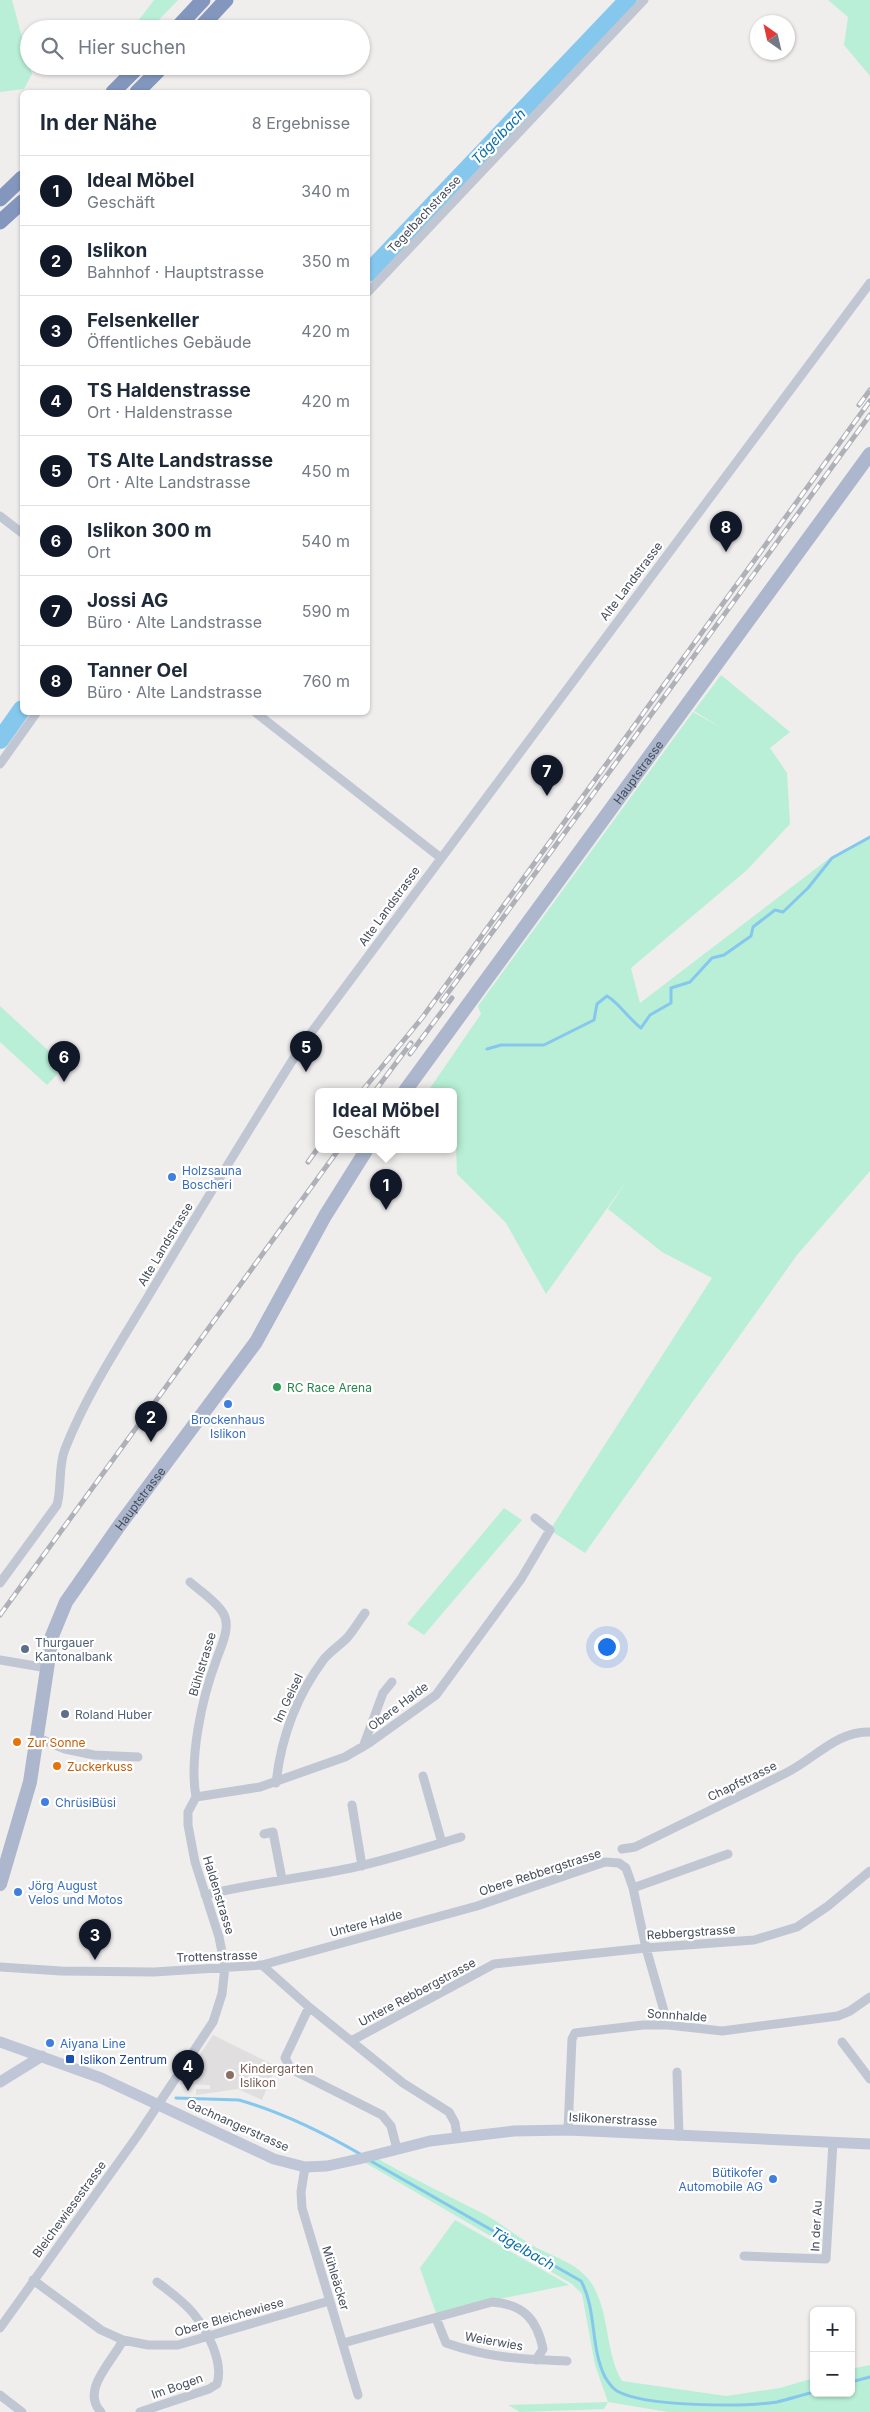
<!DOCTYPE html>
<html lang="de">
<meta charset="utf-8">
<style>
body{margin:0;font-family:Inter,sans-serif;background:#f2f2f3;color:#1f2937}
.controls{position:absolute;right:15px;bottom:15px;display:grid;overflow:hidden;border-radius:8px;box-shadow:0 1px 4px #0004}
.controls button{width:45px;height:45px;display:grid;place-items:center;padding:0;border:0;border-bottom:1px solid #e0e1e3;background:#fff;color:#1f2937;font:25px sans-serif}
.compass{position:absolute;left:750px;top:15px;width:45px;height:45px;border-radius:50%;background:#fff;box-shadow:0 1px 4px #0004;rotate:326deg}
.you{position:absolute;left:606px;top:1646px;width:18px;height:18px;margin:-12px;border:4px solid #fff;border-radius:50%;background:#1a73e8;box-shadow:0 0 0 8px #1a73e833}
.badge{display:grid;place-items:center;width:32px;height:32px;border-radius:50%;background:#111827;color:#fff;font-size:16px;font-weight:700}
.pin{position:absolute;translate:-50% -41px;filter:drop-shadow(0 1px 2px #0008)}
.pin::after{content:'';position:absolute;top:26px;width:18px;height:15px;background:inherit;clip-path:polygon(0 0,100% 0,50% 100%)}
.popup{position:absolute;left:315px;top:1088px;width:142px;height:65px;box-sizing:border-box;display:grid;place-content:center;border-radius:8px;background:#fff;filter:drop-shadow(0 1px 4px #0005);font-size:16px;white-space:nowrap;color:#747a83}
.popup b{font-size:19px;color:#1f2937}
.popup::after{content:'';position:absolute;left:50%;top:100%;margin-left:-10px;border:10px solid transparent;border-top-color:#fff}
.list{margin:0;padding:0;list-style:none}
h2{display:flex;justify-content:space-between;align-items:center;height:65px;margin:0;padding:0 20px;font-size:21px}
h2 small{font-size:16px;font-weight:400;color:#747a83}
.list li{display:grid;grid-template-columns:32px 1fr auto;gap:15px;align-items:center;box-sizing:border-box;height:70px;padding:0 20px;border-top:1px solid #e0e1e3}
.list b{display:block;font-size:19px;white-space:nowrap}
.list p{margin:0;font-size:16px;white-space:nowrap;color:#747a83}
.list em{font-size:16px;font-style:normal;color:#747a83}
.icon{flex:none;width:28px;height:28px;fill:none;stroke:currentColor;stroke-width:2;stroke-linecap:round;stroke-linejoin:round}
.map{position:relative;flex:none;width:870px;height:2412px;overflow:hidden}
.search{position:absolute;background:#fff;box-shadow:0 1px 4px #0004;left:20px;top:20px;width:350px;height:55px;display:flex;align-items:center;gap:12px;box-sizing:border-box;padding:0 18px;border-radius:28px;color:#747a83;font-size:19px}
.panel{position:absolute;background:#fff;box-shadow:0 1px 4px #0004;left:20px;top:90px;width:350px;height:625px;border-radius:8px}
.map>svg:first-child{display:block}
.education{fill:#e1dedf}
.green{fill:#b9efd7}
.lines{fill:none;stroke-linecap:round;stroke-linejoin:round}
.stream{stroke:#85c7ed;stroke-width:3}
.river{stroke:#85c7ed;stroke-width:18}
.street{stroke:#c0c7d3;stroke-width:9}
.secondary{stroke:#bfc6d7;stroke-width:11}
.primary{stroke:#acb7cd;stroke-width:14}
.highway{stroke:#8396be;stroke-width:15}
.rail-casing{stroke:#afb1b8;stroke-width:5}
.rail{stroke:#fff;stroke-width:3;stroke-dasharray:9;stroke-linecap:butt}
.shop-dot{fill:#3f7fe0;stroke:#fff;stroke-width:2}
.leisure-dot{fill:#2e9e5b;stroke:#fff;stroke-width:2}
.service-dot{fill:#5c6f8a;stroke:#fff;stroke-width:2}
.food-dot{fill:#e8710a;stroke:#fff;stroke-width:2}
.transit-dot{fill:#1a4fb4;stroke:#fff;stroke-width:2}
.education-dot{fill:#8d6e63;stroke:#fff;stroke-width:2}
.labels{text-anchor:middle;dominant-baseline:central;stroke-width:4.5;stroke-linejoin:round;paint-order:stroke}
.street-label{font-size:12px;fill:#454d5b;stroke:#fff}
.shop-label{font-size:12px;fill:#366cbe;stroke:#fff;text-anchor:start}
.leisure-label{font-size:12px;fill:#27864d;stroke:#fff;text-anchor:start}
.service-label{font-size:12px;fill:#4e5e75;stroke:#fff;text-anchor:start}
.food-label{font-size:12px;fill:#c56008;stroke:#fff;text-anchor:start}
.transit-label{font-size:12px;fill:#164399;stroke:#fff;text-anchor:start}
.education-label{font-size:12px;fill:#785e54;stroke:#fff;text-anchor:start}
.water-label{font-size:14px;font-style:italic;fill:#096eaa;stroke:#fff}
</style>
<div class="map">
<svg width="870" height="2412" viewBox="0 0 870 2412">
<rect width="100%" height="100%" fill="#f0eded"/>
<path class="education" d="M213,2035L276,2066L262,2100L238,2089L196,2095V2089H210V2085L180,2084Z"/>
<path class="green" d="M0,0H12L32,74L24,89L0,92Z
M154,0H178L150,29H132Z
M828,0H870V76L844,45L848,17Z
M721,675L790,732L770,748L787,773L790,824L747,870L631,968L640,1003L831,857L870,837V1171L797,1255L585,1553L550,1530L712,1278L662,1252L608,1209L628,1179L546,1294L506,1223L457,1174L454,1091H428L481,1014L478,1006L693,712L720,727L694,711Z
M0,1006L65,1066L47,1085L0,1042Z
M504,1508L522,1520L424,1635L407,1624Z
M373,2156C409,2177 447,2195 484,2214C501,2223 516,2236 532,2245C552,2257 579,2263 592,2284C610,2313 605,2352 622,2381L726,2396L780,2388L814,2378V2393H851V2369L870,2365V2412H668L608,2402L604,2409L520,2412L508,2405L608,2402L595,2365L582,2294L572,2284L359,2159Z
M455,2220L569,2285L494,2300L437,2316L420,2268Z"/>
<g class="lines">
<path class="stream" d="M487,1049L501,1045H544L594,1020L597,1004L607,996C620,1004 628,1018 641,1028L650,1015L671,1003V988L690,982L712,958L724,955L751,936L753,927L775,910L783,912L808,888L832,858L870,837
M176,2098L239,2100C281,2112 324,2133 362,2155
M369,2160L581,2281C597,2310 590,2347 605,2377C608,2382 612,2388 617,2391C645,2407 744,2407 777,2402C789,2399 802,2395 814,2392
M851,2382L870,2377"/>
<path class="river" d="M368,273L628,0
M0,740L22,709"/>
<path class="street" d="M368,292L644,0
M0,516L22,533
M255,712L441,858
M0,764L37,712
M190,1582C200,1591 217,1602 223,1613C232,1627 220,1648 216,1661C202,1698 189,1758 196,1797
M0,1583L57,1505C62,1487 58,1466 65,1449C87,1393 121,1342 152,1290C201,1208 251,1126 302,1045L870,283
M0,1660L47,1668
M38,1738L65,1749L94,1755L138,1757
M363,1747L383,1693L392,1682
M423,1776L442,1843
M276,1783C281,1738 297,1695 324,1659C331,1651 340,1645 347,1638C354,1630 359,1621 365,1613
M196,1797L260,1787L345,1757L369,1743L436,1695L521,1579L550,1530L535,1518
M352,1805L362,1866
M264,1834L273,1832L282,1879
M622,1849L635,1847C686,1822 736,1798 786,1773C813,1760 838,1730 870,1732
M633,1888L728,1854
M205,1895C254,1883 303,1878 351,1868C388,1860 425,1848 461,1837
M262,1965L477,1906L605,1862L619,1863L626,1868L633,1888L646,1948L668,2025
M0,1967L61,1971L154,1972L262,1965L309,2007L403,2083L449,2112L455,2123L457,2136
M309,2007L285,2058L291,2069L382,2115L391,2126L397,2149
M351,2041L494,1964L646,1948L754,1940L797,1927L828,1906L870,1871
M842,2042L870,2079
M677,2072L679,2136
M568,2130L572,2039L575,2033L643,2025H668L722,2031L838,2016L850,2011L870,1997
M305,2167L301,2192L302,2208L358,2395
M744,2256L826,2259L833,2142
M33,2280L101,2330L123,2340L148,2345H178L329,2301
M436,2318L446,2343C489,2358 521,2359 567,2361
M0,2328L138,2135L213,2022L222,1994L225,1967L219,1937L195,1862L188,1825V1812L196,1797
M343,2343L492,2302C523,2304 537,2319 543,2349L536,2360
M0,2395L22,2412
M101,2412C80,2390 113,2361 123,2340
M140,2412L209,2389L217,2384C224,2362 207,2330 193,2313C183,2301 169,2291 157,2282"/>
<path class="secondary" d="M0,2042L101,2078L274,2159L305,2167L327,2166L359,2159L430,2141L514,2131L568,2130L870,2144
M0,2082L42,2056"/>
<g class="primary">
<path id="s1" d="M405,1091L870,454"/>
<path id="s2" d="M0,1884L30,1782L52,1636L66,1602L119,1526L256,1342L325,1216L367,1149"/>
</g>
<path class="highway" d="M176,29L203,0
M199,29L226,0
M113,92L139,66
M137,92L163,66
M0,199L22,178
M0,222L22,202"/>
<g class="rail-casing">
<path id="rail" d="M859,405L870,390
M442,1001L870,415
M410,1054L452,998
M362,1091L422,1018L870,401
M375,1091L411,1043
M308,1162L318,1148
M0,1615L339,1149"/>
</g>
<use href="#rail" class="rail"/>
</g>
<g class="shop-dot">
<circle cx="172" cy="1177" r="5"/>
<circle cx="228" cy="1404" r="5"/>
<circle cx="45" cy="1802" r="5"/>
<circle cx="18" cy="1892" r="5"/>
<circle cx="50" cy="2043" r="5"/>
<circle cx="773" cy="2179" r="5"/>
</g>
<circle class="leisure-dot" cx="277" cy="1387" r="5"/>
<g class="service-dot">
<circle cx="25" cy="1649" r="5"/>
<circle cx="65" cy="1714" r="5"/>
</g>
<g class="food-dot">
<circle cx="17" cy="1742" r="5"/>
<circle cx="57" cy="1766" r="5"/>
</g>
<rect class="transit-dot" x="65" y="2054" width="10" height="10" rx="2.5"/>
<circle class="education-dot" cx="230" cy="2075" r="5"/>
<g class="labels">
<g class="street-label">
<text transform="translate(424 214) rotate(-47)">Tegelbachstrasse</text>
<text transform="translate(631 581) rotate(-53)">Alte Landstrasse</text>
<text stroke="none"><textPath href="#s1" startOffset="395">Hauptstrasse</textPath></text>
<text transform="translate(389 906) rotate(-54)">Alte Landstrasse</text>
<text transform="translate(165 1244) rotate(-59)">Alte Landstrasse</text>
<text stroke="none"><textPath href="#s2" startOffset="418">Hauptstrasse</textPath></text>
<text transform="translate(202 1664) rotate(-73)">Bühlstrasse</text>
<text transform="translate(288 1698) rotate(-65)">Im Geisel</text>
<text transform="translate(398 1706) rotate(-37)">Obere Halde</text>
<text transform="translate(742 1781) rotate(-26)">Chapfstrasse</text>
<text transform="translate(540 1872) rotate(-18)">Obere Rebbergstrasse</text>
<text transform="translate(219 1895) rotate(73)">Haldenstrasse</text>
<text transform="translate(366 1923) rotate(-15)">Untere Halde</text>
<text transform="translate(691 1932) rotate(-4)">Rebbergstrasse</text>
<text transform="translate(217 1956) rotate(-2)">Trottenstrasse</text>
<text transform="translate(417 1992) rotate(-28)">Untere Rebbergstrasse</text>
<text transform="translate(677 2015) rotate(4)">Sonnhalde</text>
<text transform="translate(613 2119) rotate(3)">Islikonerstrasse</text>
<text transform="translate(238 2125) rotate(24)">Gachnangerstrasse</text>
<text transform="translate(69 2209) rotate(-54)">Bleichewiesestrasse</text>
<text transform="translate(816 2226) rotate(-87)">In der Au</text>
<text transform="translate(336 2278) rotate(73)">Mühleäcker</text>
<text transform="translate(229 2317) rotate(-16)">Obere Bleichewiese</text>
<text transform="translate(494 2341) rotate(10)">Weierwies</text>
<text transform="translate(177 2386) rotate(-19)">Im Bogen</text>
</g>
<g class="shop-label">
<text x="182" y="1170">Holzsauna<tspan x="182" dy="14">Boscheri</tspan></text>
<text x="228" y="1419" text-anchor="middle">Brockenhaus<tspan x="228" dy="14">Islikon</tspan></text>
<text x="55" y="1802">ChrüsiBüsi</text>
<text x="28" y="1885">Jörg August<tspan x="28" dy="14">Velos und Motos</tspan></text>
<text x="60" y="2043">Aiyana Line</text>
<text x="763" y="2172" text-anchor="end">Bütikofer<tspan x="763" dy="14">Automobile AG</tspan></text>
</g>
<g class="leisure-label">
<text x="287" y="1387">RC Race Arena</text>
</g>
<g class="service-label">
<text x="35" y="1642">Thurgauer<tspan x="35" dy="14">Kantonalbank</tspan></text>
<text x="75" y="1714">Roland Huber</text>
</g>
<g class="food-label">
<text x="27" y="1742">Zur Sonne</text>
<text x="67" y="1766">Zuckerkuss</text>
</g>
<g class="transit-label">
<text x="80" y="2059">Islikon Zentrum</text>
</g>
<g class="education-label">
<text x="240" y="2068">Kindergarten<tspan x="240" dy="14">Islikon</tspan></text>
</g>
<g class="water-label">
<text transform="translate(498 136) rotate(-46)">Tägelbach</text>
<text transform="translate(523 2248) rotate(30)">Tägelbach</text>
</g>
</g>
</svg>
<div class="controls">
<button>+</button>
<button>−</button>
</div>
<svg class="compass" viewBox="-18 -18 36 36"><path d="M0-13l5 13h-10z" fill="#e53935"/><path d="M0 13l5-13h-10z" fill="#747a83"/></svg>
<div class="you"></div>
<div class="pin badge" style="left:386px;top:1210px">1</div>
<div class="popup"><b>Ideal Möbel</b>Geschäft</div>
<div class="pin badge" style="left:151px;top:1442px">2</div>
<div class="pin badge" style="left:95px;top:1960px">3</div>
<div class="pin badge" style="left:188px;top:2091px">4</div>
<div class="pin badge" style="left:306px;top:1072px">5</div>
<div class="pin badge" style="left:64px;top:1082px">6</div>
<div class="pin badge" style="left:547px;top:796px">7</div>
<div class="pin badge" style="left:726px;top:552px">8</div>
<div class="search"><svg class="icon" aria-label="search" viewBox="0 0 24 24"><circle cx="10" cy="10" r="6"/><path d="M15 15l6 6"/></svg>Hier suchen</div>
<section class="panel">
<h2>In der Nähe<small>8 Ergebnisse</small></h2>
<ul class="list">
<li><span class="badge">1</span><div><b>Ideal Möbel</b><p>Geschäft</p></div><em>340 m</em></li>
<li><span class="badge">2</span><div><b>Islikon</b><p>Bahnhof · Hauptstrasse</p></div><em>350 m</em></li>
<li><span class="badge">3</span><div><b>Felsenkeller</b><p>Öffentliches Gebäude</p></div><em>420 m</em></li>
<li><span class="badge">4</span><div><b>TS Haldenstrasse</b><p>Ort · Haldenstrasse</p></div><em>420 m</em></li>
<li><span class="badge">5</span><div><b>TS Alte Landstrasse</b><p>Ort · Alte Landstrasse</p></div><em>450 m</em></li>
<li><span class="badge">6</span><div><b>Islikon 300 m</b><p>Ort</p></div><em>540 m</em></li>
<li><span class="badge">7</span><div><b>Jossi AG</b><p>Büro · Alte Landstrasse</p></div><em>590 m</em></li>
<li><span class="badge">8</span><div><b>Tanner Oel</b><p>Büro · Alte Landstrasse</p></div><em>760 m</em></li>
</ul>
</section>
</div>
